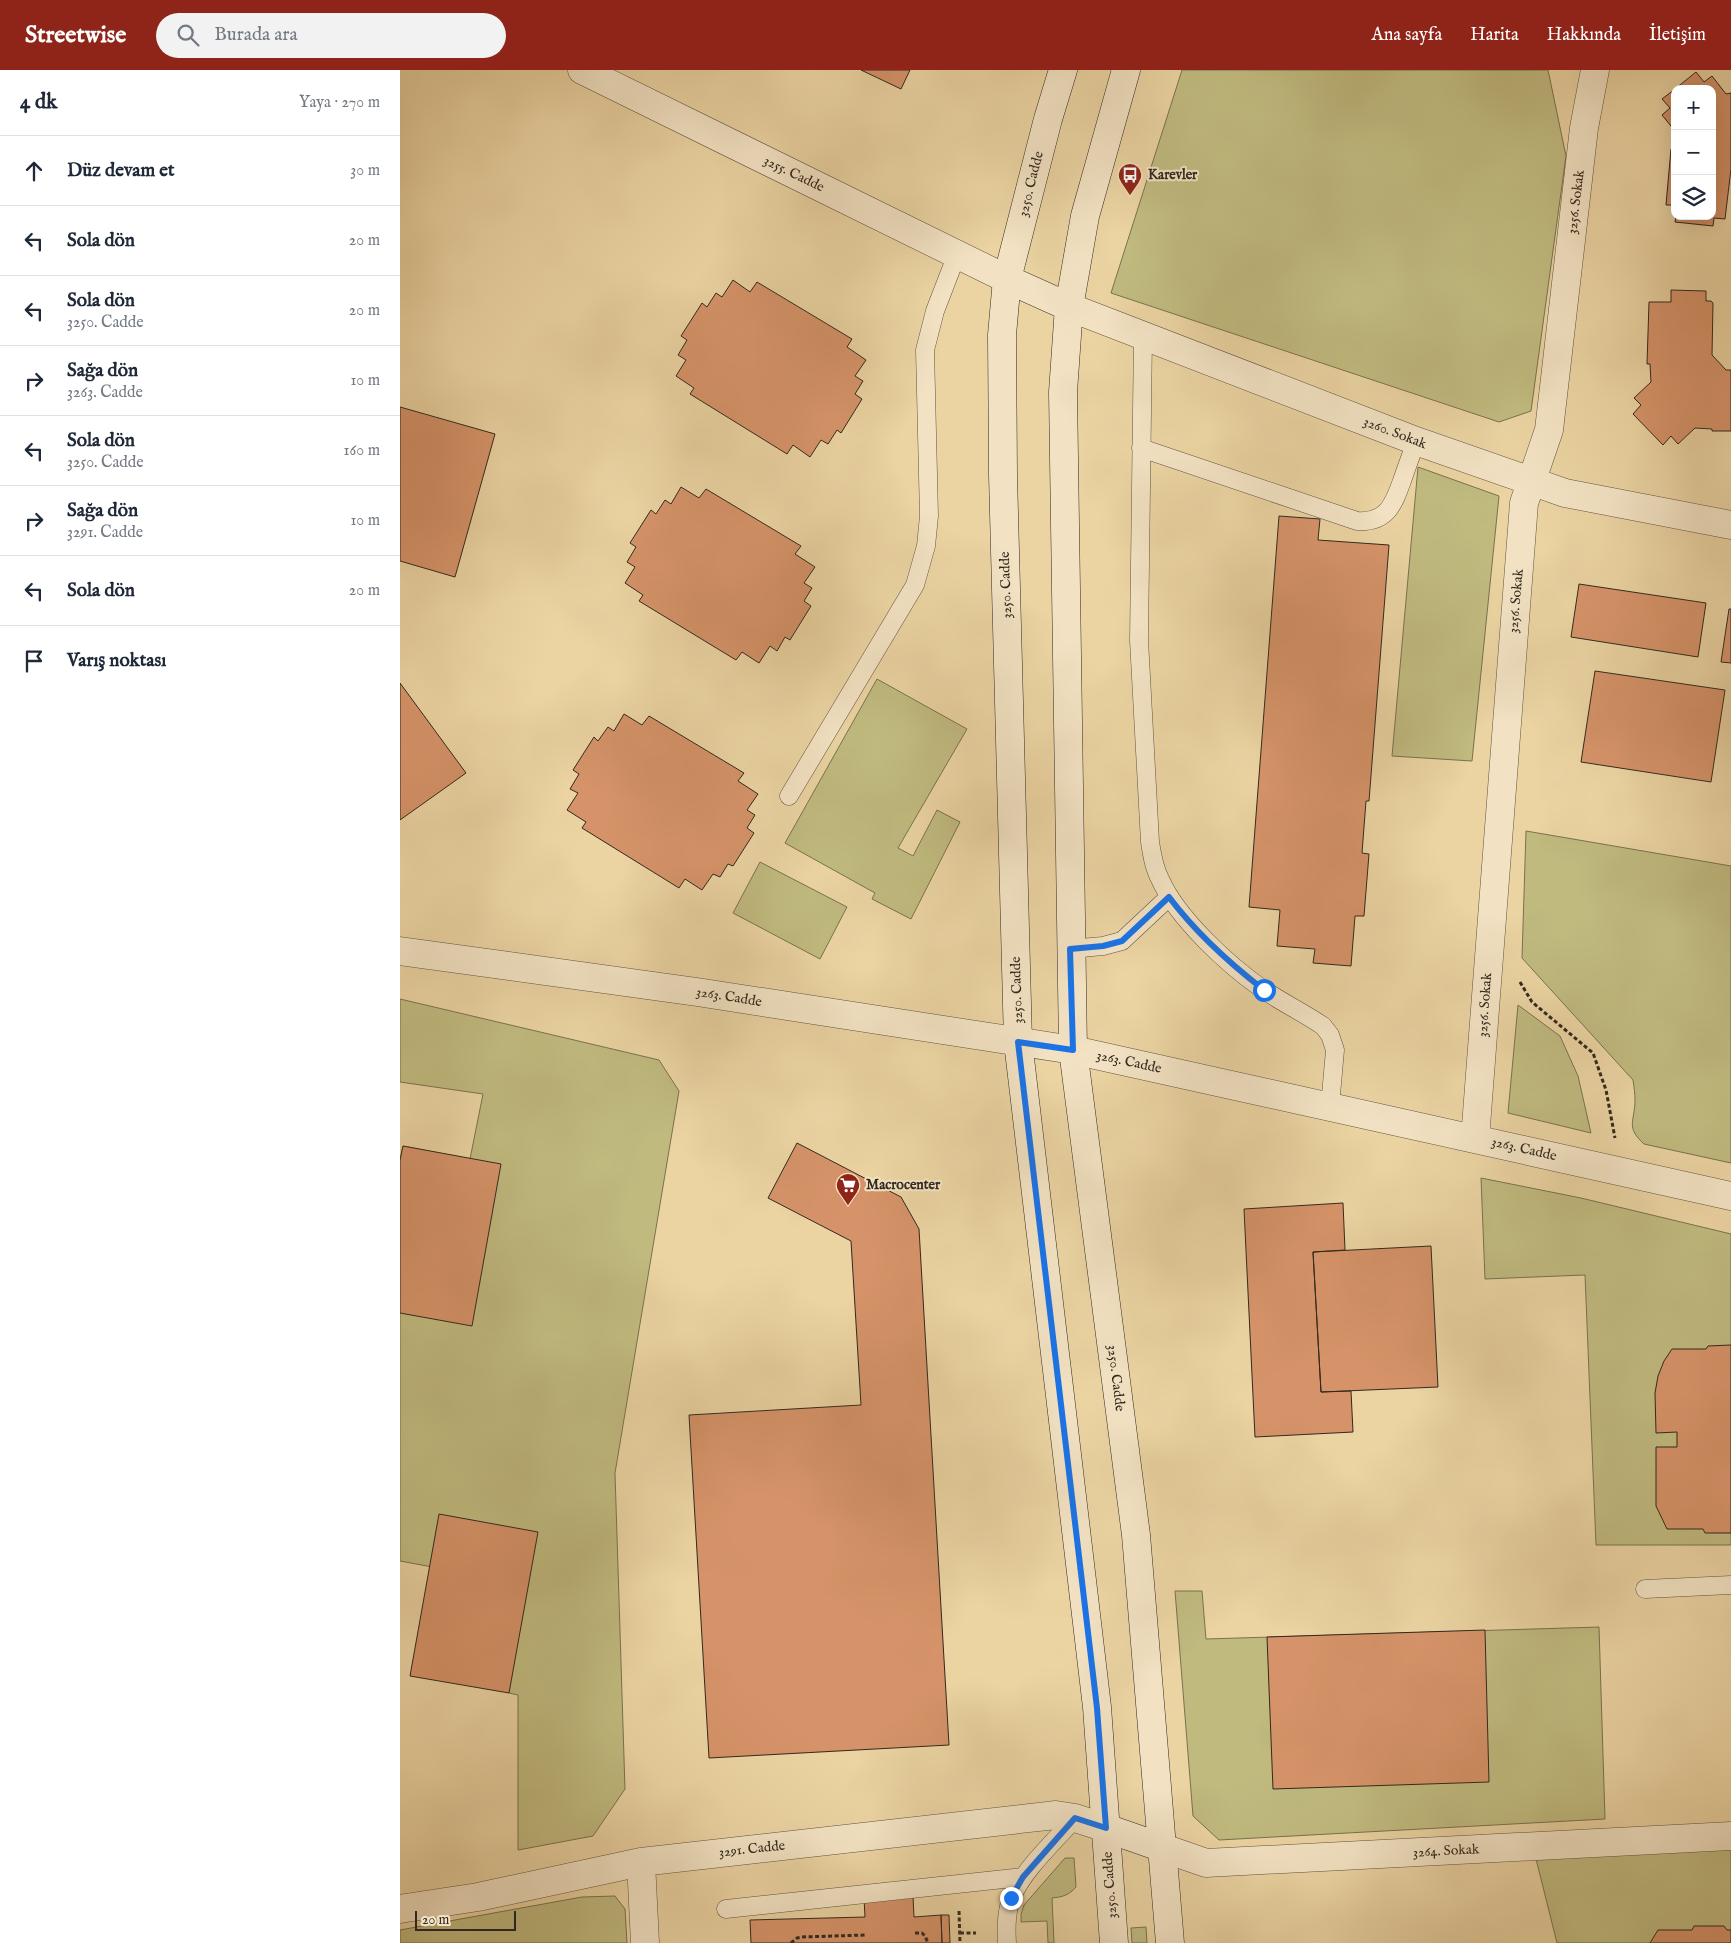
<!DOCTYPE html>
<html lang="tr">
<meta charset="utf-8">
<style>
body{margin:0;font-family:"IM FELL English",serif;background:#f2f2f3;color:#1f2937}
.controls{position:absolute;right:15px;top:15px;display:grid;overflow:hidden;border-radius:10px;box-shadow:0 5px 20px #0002}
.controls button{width:45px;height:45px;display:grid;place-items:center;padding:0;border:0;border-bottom:1px solid #e0e1e3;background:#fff;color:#1f2937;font:25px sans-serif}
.scale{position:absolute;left:15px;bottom:12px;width:101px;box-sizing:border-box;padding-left:5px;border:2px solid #31291f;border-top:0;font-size:14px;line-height:18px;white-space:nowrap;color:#31291f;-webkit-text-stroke:4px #f2e2c3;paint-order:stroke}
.stop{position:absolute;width:15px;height:15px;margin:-11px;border:4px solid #1a73e8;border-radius:50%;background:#fff}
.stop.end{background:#1a73e8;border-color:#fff;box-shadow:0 1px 5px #0008}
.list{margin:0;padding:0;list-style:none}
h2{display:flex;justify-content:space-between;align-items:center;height:65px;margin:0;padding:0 20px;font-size:21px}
h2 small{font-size:16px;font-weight:400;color:#747a83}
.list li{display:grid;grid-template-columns:32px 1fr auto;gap:15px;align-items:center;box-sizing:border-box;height:70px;padding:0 20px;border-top:1px solid #e0e1e3}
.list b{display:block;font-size:19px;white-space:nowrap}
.list p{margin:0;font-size:16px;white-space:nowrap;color:#747a83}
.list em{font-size:16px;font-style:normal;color:#747a83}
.icon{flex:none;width:28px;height:28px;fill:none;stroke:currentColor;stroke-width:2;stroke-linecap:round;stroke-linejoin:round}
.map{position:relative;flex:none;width:1331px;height:1873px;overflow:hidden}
header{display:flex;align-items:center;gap:30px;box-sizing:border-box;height:70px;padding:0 25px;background:#8f2418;color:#fff}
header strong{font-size:24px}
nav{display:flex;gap:28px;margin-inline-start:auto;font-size:18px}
.search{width:350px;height:45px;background:#f2f2f3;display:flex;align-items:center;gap:12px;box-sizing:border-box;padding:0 18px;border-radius:28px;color:#747a83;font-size:19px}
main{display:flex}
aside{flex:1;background:#fff}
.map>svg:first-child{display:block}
.green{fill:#c0ba7f;stroke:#78724f}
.building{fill:#d69369;stroke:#31291f}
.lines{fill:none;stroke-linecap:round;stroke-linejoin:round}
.lane-casing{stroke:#605440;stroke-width:19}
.street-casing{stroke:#605440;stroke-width:29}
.secondary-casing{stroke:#31291f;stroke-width:29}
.path{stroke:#31291f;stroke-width:3;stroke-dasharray:4 2.5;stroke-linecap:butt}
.lane{stroke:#f2e2c3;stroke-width:18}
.street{stroke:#f2e2c3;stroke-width:28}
.secondary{stroke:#f2e2c3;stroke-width:28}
.route{stroke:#1a73e8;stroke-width:6}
.labels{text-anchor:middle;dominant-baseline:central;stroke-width:4;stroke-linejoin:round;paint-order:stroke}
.street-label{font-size:14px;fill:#31291f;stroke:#f2e2c3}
.poi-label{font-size:14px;font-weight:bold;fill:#31291f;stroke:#f2e2c3;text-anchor:start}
</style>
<header>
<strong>Streetwise</strong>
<div class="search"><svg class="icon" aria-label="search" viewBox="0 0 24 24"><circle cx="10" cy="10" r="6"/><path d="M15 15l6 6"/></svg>Burada ara</div>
<nav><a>Ana sayfa</a><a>Harita</a><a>Hakkında</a><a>İletişim</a></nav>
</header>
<main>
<aside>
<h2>4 dk<small>Yaya · 270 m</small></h2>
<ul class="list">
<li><svg class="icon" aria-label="ahead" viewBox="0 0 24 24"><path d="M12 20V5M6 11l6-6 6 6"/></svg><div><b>Düz devam et</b></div><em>30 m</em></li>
<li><svg class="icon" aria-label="left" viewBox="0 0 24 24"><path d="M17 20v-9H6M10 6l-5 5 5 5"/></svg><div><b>Sola dön</b></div><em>20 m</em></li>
<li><svg class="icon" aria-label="left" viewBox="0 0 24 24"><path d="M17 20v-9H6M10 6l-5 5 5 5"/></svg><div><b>Sola dön</b><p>3250. Cadde</p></div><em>20 m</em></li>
<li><svg class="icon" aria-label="right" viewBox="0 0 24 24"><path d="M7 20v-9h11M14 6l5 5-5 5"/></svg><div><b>Sağa dön</b><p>3263. Cadde</p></div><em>10 m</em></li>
<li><svg class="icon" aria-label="left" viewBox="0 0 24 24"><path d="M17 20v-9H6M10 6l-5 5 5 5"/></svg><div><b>Sola dön</b><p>3250. Cadde</p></div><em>160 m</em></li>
<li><svg class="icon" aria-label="right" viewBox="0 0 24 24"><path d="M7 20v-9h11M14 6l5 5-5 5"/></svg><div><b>Sağa dön</b><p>3291. Cadde</p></div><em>10 m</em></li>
<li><svg class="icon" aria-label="left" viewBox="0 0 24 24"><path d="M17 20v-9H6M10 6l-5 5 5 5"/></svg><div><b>Sola dön</b></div><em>20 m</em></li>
<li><svg class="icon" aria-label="arrive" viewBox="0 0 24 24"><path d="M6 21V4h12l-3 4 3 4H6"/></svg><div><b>Varış noktası</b></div></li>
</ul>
</aside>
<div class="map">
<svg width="1331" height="1873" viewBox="0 0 1331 1873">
<rect width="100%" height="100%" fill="#ebd3a2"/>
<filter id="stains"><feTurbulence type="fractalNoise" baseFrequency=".004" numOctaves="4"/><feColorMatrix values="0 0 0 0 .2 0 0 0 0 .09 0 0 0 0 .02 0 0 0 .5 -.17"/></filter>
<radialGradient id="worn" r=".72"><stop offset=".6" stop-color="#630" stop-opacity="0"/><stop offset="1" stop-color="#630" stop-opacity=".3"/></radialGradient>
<path class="green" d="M782,0H1148L1166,86L1131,341L1099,352L711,223Z
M1018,397L1099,426L1072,691L992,686Z
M477,609L567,659L498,778L513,786L537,740L560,752L511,849L472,829L475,823L385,773Z
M1126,761L1331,796V1093L1244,1074C1225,1057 1235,1051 1235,1030C1235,1024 1234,1017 1233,1010L1122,888Z
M360,792L447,837L420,889L333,843Z
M0,929L259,990L279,1021L215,1403L225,1719L193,1766L118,1780V1625L109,1623L118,1513L0,1491V1090L3,1076L70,1089L83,1024L0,1012Z
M1118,935L1160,966L1178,1006L1191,1063L1108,1043Z
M1081,1108L1181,1128L1331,1164V1475H1196L1185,1205L1085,1209Z
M775,1521H802L806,1569L1199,1557L1205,1749L819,1770L793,1746Z
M1331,1779V1873H1157L1136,1789Z
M665,1788H674L676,1817C669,1825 663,1827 652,1828L654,1873H648L647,1851L621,1852V1844L624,1835Z
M215,1826L225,1839L227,1873H0V1860L182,1827Z
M746,1857L747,1873H732L731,1858Z"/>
<path class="building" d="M461,0H510L501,19Z
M1296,2L1304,12L1312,6L1326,24L1331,23V99L1325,149L1314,148L1313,156L1275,152L1276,146H1312V19H1275Z
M1275,19V61L1262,45L1270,38L1262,29Z
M1275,65V135H1266L1271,79H1273Z
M333,210L350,222L357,212L452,269L447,277L466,290L455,306L463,311L455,324L462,329L441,363L437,360L428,374L421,370L410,387L393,375L387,384L290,324L294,318L276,306L286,290L278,285L287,270L281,266L302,233L307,237L316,223L322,227Z
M1271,220L1306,221V231H1311L1313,233L1312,285L1326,300H1331V361H1312V359L1295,358L1278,374L1271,366L1263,375L1233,344L1241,335L1234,328L1251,312L1250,294H1247L1249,232H1271Z
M0,337L95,364L55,507L0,491Z
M281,417L299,428L306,419L401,476L395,484L415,497L404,513L412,518L404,531L411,536L390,570L385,567L377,581L370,576L359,593L342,582L336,590L239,531L243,525L225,513L235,497L227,492L236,477L230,473L251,440L256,444L265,430L271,434Z
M879,446L920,449L918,470L989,475L969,731H966L962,783L969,784L964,846H955L951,896L913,893L915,879L877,876L880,840L849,837Z
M1179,514L1306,533L1298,587L1171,567Z
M1329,539H1331V593L1321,592Z
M1195,601L1325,620L1311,712L1181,692Z
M0,613L66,703L0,750Z
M224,644L242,655L249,646L344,703L338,711L358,724L347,740L355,745L347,758L354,763L333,796L328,794L320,807L313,804L302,820L285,809L279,818L182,758L186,752L167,740L178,723L170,719L179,704L173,700L194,667L198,671L208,657L214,661Z
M397,1073L501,1127L519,1159L549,1675L309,1688L289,1345L461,1335L451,1171L368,1128Z
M3,1076L101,1094L72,1256L0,1243V1090Z
M943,1133L945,1180L913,1182L921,1322L951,1321L953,1362L855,1367L844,1139Z
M1031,1176L1038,1317L921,1322L913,1182Z
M1331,1275V1463H1305L1303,1459H1267L1256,1436V1377H1277V1362L1256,1363L1255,1323L1258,1306L1264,1291L1272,1279H1306L1308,1276Z
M39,1444L138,1462L109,1623L10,1606Z
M1085,1560L1089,1712L873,1719L867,1567Z
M513,1826L514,1847L541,1845L542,1873H351L350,1850L465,1847L464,1828Z
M541,1845H549L550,1873H542Z
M1294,1856H1324L1327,1860H1331V1873H1250L1258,1860H1292Z"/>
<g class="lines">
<g class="lane-casing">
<path id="lane" d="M743,266L739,570L750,772C752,785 754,798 760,809C777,848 829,896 864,920C883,933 904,943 923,956L930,965L935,980L930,1036
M741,378L957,451C988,453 994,433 1003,408C1007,396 1012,383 1016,371
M389,726L515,515L526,476L529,446L525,280L535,241L557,184
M670,879L703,876L722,871L769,827
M1245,1519L1331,1515
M326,1839L623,1807
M607,1873C606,1858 606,1841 612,1827C623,1800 655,1771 675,1748"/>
</g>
<g class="street-casing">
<path id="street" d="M182,0L607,209
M669,237L1016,371L1165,423L1331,455
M0,881L297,922L673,980L1331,1126
M1075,1069L1124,433L1149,360L1184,58L1195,0
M763,1778L806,1793L1331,1766
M241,1792L245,1873
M0,1839L78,1827L241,1792L656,1745L675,1748L706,1758"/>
</g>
<g class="secondary-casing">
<path id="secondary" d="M663,0L648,49L607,209L602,265L603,405L618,972L697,1637L714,1873
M726,0L685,146L669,237L663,322L673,980L736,1465L770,1873
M607,209L669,237
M706,1758L763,1778"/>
</g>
<path class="path" d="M1120,912L1132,932L1193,983L1206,1020L1215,1068
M559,1841L560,1873
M515,1863H522L525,1866L528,1873
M560,1863H576
M391,1873L397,1868L402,1867L465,1865"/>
<use href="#lane" class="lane"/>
<use href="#street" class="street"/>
<use href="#secondary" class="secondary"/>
</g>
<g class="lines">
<path class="route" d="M611,1828L623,1807L675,1748L706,1758L697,1638L618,972L673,980L670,879L703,876L722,871L769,827C796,863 828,892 864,920"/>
</g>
<defs>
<g id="bus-pin" transform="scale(1.25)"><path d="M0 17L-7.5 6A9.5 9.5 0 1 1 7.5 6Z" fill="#8f2418" stroke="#f2e2c3"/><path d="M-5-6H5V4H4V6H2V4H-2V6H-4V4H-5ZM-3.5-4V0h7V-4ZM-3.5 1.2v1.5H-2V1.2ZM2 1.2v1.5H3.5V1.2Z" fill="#fff"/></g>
<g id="supermarket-pin" transform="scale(1.25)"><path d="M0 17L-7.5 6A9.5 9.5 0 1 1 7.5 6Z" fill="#8f2418" stroke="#f2e2c3"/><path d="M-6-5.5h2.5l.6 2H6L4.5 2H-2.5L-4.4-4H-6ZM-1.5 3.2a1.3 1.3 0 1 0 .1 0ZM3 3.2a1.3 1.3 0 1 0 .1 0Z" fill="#fff"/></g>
</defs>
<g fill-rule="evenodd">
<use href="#bus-pin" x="730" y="105"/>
<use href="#supermarket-pin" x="448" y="1115"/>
</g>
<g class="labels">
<g class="street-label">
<text transform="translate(394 104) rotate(26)">3255. Cadde</text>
<text transform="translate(631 114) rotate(-76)">3250. Cadde</text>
<text transform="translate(1176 132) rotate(-83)">3256. Sokak</text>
<text transform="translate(995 363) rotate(21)">3260. Sokak</text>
<text transform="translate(606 515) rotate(-92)">3250. Cadde</text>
<text transform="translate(1116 531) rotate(-85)">3256. Sokak</text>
<text transform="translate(617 920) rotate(-92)">3250. Cadde</text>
<text transform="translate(329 927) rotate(9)">3263. Cadde</text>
<text transform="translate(1085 935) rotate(-86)">3256. Sokak</text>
<text transform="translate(729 992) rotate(12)">3263. Cadde</text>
<text transform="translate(1124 1079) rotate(13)">3263. Cadde</text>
<text transform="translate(716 1308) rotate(83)">3250. Cadde</text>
<text transform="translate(352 1779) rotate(-6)">3291. Cadde</text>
<text transform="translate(1046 1781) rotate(-3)">3264. Sokak</text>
<text transform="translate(710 1815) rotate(-94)">3250. Cadde</text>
</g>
<g class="poi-label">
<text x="748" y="105">Karevler</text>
<text x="466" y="1115">Macrocenter</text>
</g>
</g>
<rect width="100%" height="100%" filter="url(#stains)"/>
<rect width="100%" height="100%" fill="url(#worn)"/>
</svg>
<div class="controls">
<button>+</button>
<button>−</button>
<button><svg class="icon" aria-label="layers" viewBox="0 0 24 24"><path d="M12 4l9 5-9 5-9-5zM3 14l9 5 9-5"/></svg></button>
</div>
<div class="scale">20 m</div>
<div class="stop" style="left:864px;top:920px"></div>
<div class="stop end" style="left:611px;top:1828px"></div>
</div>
</main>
